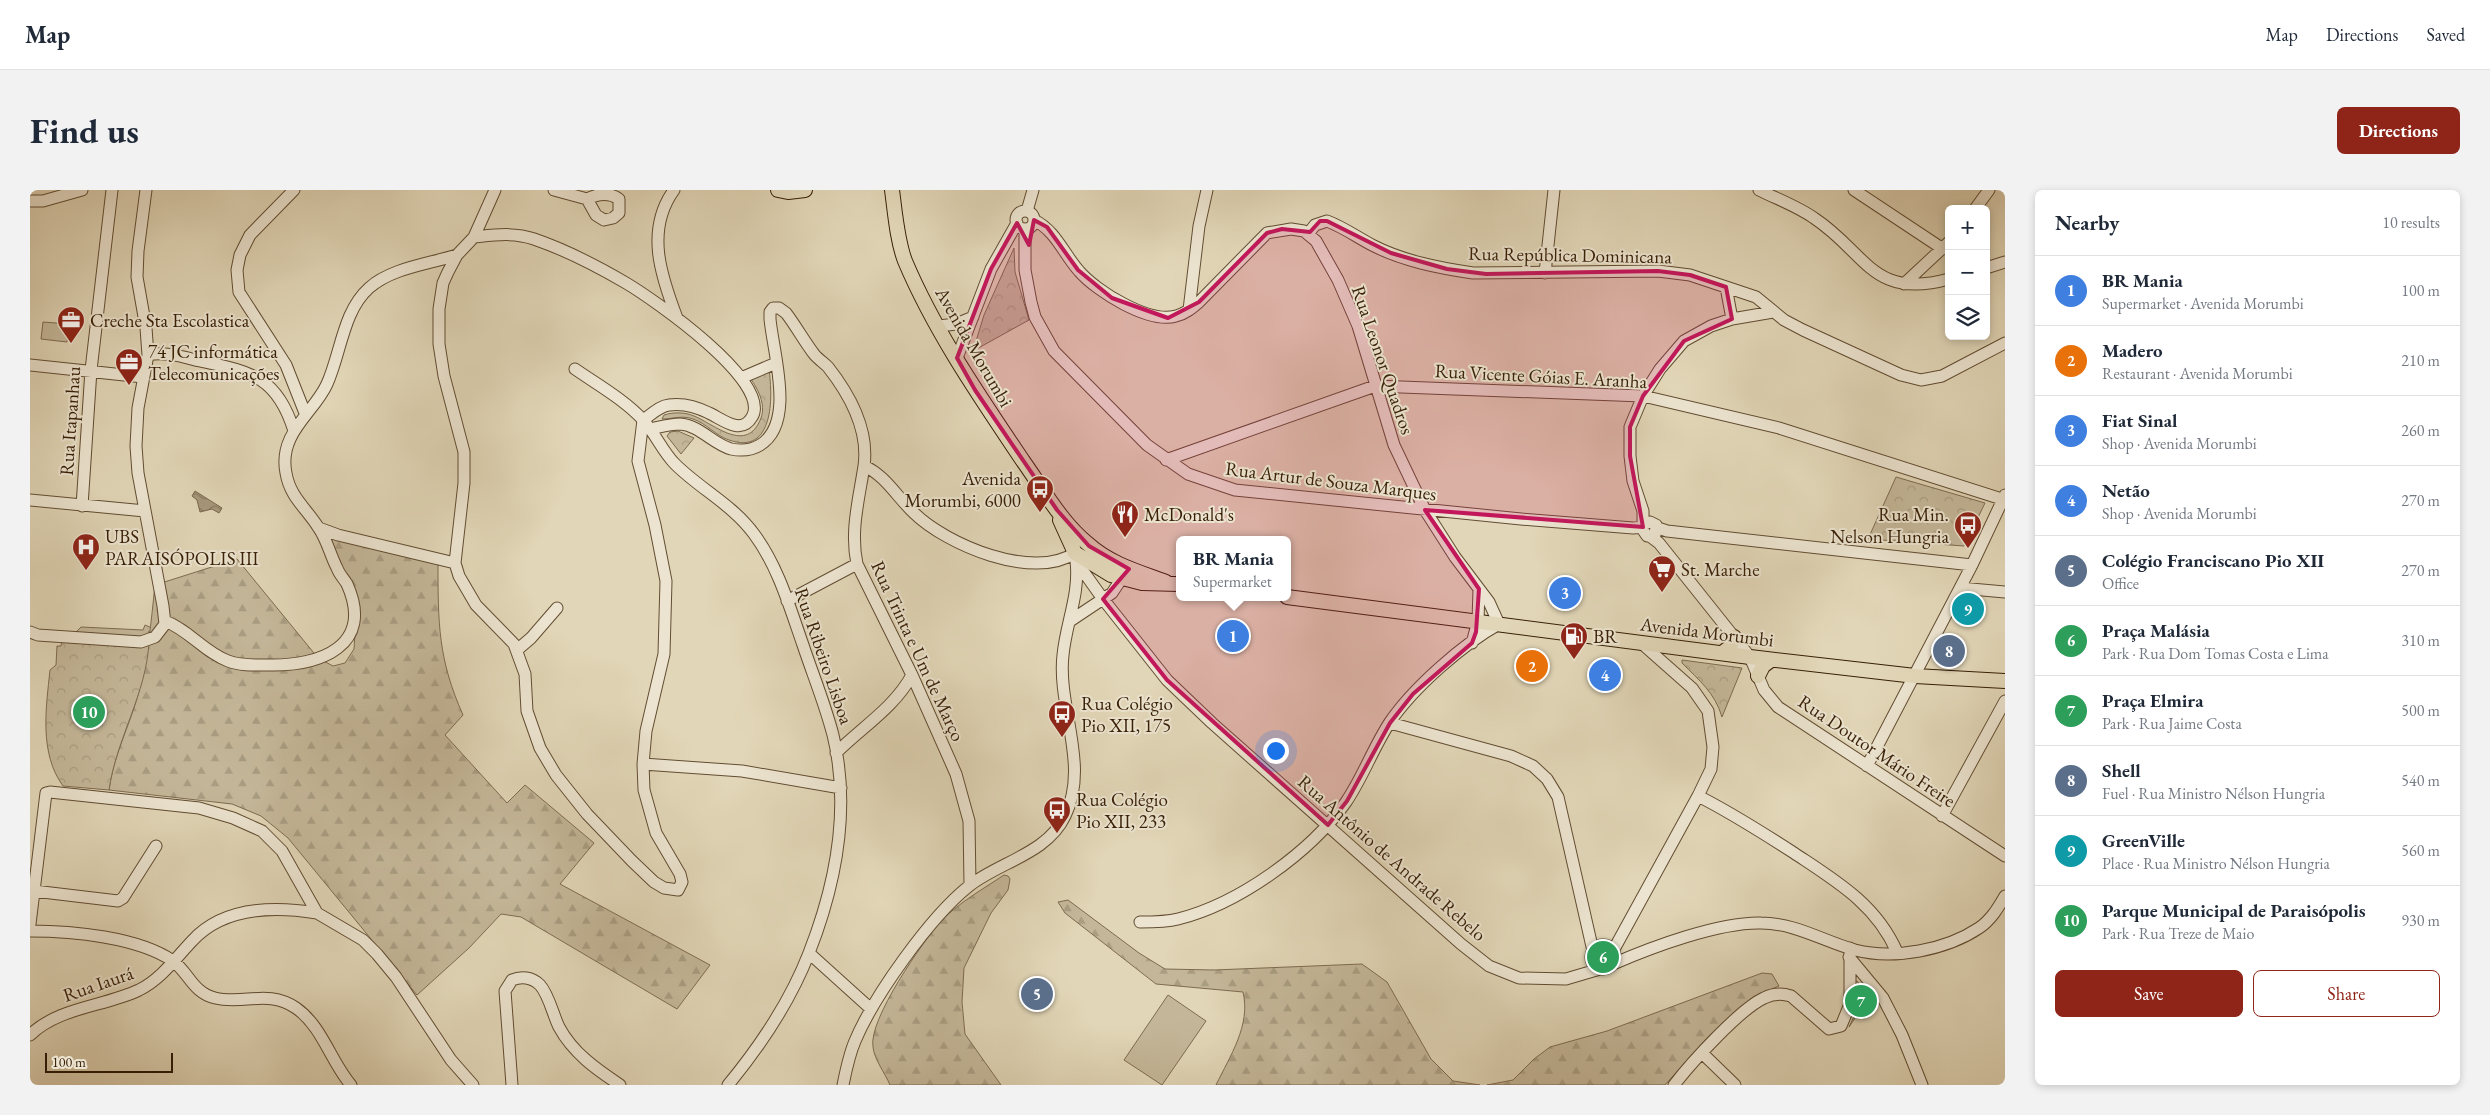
<!DOCTYPE html>
<meta charset="utf-8">
<style>
body{margin:0;font-family:"EB Garamond",serif;background:#f2f2f3;color:#1f2937}
.controls{position:absolute;right:15px;top:15px;display:grid;overflow:hidden;border-radius:8px;box-shadow:0 2px 8px #0003}
.controls button{width:45px;height:45px;display:grid;place-items:center;padding:0;border:0;border-bottom:1px solid #e0e1e3;background:#fff;color:#1f2937;font:25px sans-serif}
.scale{position:absolute;left:15px;bottom:12px;width:128px;box-sizing:border-box;padding-left:5px;border:2px solid #371f06;border-top:0;font-size:14px;line-height:18px;white-space:nowrap;color:#371f06;-webkit-text-stroke:4px #ece4d0;paint-order:stroke}
.you{position:absolute;left:1245px;top:560px;width:18px;height:18px;margin:-12px;border:4px solid #fff;border-radius:50%;background:#1a73e8;box-shadow:0 0 0 8px #1a73e833}
.badge{display:grid;place-items:center;width:32px;height:32px;border-radius:50%;background:#8f2418;color:#fff;font-size:16px;font-weight:700}
.pin{position:absolute;translate:-50% -50%;border:2px solid #fff;box-shadow:0 1px 5px #0006}
.popup{position:absolute;left:1146px;top:346px;width:115px;height:65px;box-sizing:border-box;display:grid;place-content:center;border-radius:8px;background:#fff;filter:drop-shadow(0 1px 4px #0005);font-size:16px;white-space:nowrap;color:#747a83}
.popup b{font-size:19px;color:#1f2937}
.popup::after{content:'';position:absolute;left:50%;top:100%;margin-left:-10px;border:10px solid transparent;border-top-color:#fff}
.list{margin:0;padding:0;list-style:none}
h2{display:flex;justify-content:space-between;align-items:center;height:65px;margin:0;padding:0 20px;font-size:21px}
h2 small{font-size:16px;font-weight:400;color:#747a83}
.list li{display:grid;grid-template-columns:32px 1fr auto;gap:15px;align-items:center;box-sizing:border-box;height:70px;padding:0 20px;border-top:1px solid #e0e1e3}
.list b{display:block;font-size:19px;white-space:nowrap}
.list p{margin:0;font-size:16px;white-space:nowrap;color:#747a83}
.list em{font-size:16px;font-style:normal;color:#747a83}
.actions{display:flex;gap:10px;padding:15px 20px}
.actions a{flex:1;padding:11px 0;border:1px solid #8f2418;border-radius:8px;text-align:center;font-size:18px;color:#8f2418}
.actions .main{background:#8f2418;color:#fff}
.icon{flex:none;width:28px;height:28px;fill:none;stroke:currentColor;stroke-width:2;stroke-linecap:round;stroke-linejoin:round}
.map{position:relative;flex:none;width:1975px;height:895px;overflow:hidden;border-radius:8px}
header{display:flex;align-items:center;gap:30px;box-sizing:border-box;height:70px;padding:0 25px;background:#fff;border-bottom:1px solid #e0e1e3}
header strong{font-size:24px}
nav{display:flex;gap:28px;margin-inline-start:auto;font-size:18px}
.intro{display:flex;align-items:center;justify-content:space-between;box-sizing:border-box;height:120px;padding:0 30px}
h1{margin:0;font-size:35px}
.button{padding:12px 22px;border-radius:8px;background:#8f2418;color:#fff;font-size:18px;font-weight:700}
main{display:flex;gap:30px;padding:0 30px}
aside{flex:1;background:#fff;border-radius:8px;box-shadow:0 2px 8px #0003}
.map>svg:first-child{display:block}
.green{fill:#c4b799;stroke:#7e6b50}
.forest{fill:url(#forest-firs);stroke:#7e6b50}
.park{fill:url(#park-crowns);stroke:#7e6b50}
.water{fill:url(#water-waves);stroke:#7a684c}
.lines{fill:none;stroke-linecap:round;stroke-linejoin:round}
.minor-casing{stroke:#624d32;stroke-width:13}
.major-casing{stroke:#371f06;stroke-width:16}
.minor{stroke:#ece4d0;stroke-width:11}
.major{stroke:#e1d6b7;stroke-width:14}
.marked{fill:#c2185b;fill-opacity:0.2;stroke:#c2185b;stroke-width:4;stroke-linejoin:round}
.labels{text-anchor:middle;dominant-baseline:central;stroke-width:4;stroke-linejoin:round;paint-order:stroke}
.street-label{font-size:19px;fill:#371f06;stroke:#ece4d0}
.poi-label{font-size:19px;fill:#371f06;stroke:#ece4d0;text-anchor:start}
</style>
<header>
<strong>Map</strong>
<nav><a>Map</a><a>Directions</a><a>Saved</a></nav>
</header>
<div class="intro"><h1>Find us</h1><a class="button">Directions</a></div>
<main>
<div class="map">
<svg width="1975" height="895" viewBox="0 0 1975 895">
<defs>
<pattern id="forest-firs" width="22" height="20" patternUnits="userSpaceOnUse" patternTransform="scale(1.25)"><rect width="22" height="20" fill="#c4b799"/><path d="M5 1l3.5 6h-7zM16 11l3.5 6h-7z" fill="#a99d82"/></pattern>
<pattern id="park-crowns" width="20" height="18" patternUnits="userSpaceOnUse" patternTransform="scale(1.25)"><rect width="20" height="18" fill="#c4b799"/><path d="M2 6a3 3 0 1 1 6 0M12 15a3 3 0 1 1 6 0" fill="none" stroke="#a99d82"/></pattern>
<pattern id="water-waves" width="16" height="10" patternUnits="userSpaceOnUse" patternTransform="scale(1.25)"><rect width="16" height="10" fill="#a7987b"/><path d="M0 5q4-4 8 0t8 0" fill="none" stroke="#897b63"/></pattern>
</defs>
<rect width="100%" height="100%" fill="#e1d6b7"/>
<filter id="stains"><feTurbulence type="fractalNoise" baseFrequency=".004" numOctaves="4"/><feColorMatrix values="0 0 0 0 .2 0 0 0 0 .09 0 0 0 0 .02 0 0 0 .5 -.17"/></filter>
<radialGradient id="worn" r=".72"><stop offset=".6" stop-color="#630" stop-opacity="0"/><stop offset="1" stop-color="#630" stop-opacity=".3"/></radialGradient>
<path class="green" d="M13,132L39,134L37,152L11,149Z
M115,435L122,438V442L119,441L117,445L109,447L45,443L51,437L113,440Z
M1138,805L1176,831L1132,895L1094,870Z"/>
<path class="forest" d="M300,347L408,372C408,433 408,469 433,525L415,545L477,613L495,595L564,653L530,694L680,775L647,819L491,727L471,724L439,758L387,805L258,648L231,626L202,614L79,600C83,567 99,537 108,505C118,469 121,432 125,395L207,369L288,468L303,476L315,473L324,459L326,429L299,354Z
M974,685L978,686L980,689L978,700L961,723L934,778L932,812L935,844L971,895H860C855,883 844,869 843,857C838,830 893,751 912,730C930,712 953,699 974,685Z
M1038,710L1109,763L1135,779L1184,780L1332,774L1357,792L1401,869L1423,891L1450,895H1186C1200,866 1221,835 1213,802L1126,794L1035,723L1028,712Z
M1732,783L1742,784L1749,796L1723,807L1678,847L1635,895H1457L1483,890L1504,869L1520,857L1577,841Z"/>
<path class="park" d="M984,58L985,82L999,130L943,161L954,125Z
M739,180C743,207 744,266 699,250C686,246 676,233 663,229C652,225 642,229 632,229L634,225C643,222 655,222 664,226C684,234 717,265 731,228C736,214 728,199 720,188Z
M648,241L664,248L651,264L637,246L640,242Z
M1866,287L1955,313L1934,356L1838,349Z
M32,449L119,451C117,503 86,549 79,600L33,596C9,563 16,518 20,480L26,475L27,456H31Z
M1652,470L1712,478L1692,527C1685,503 1669,490 1652,473Z
M1827,791L1840,806L1819,837L1826,822L1825,792Z"/>
<path class="water" d="M165,301L192,318L189,323L182,319L170,322L167,310L162,306Z"/>
<g class="lines">
<g class="minor-casing">
<path id="minor" d="M264,0L220,45L210,65L207,80L209,102L256,175L275,223
M524,0L557,9C567,4 579,2 589,9V23L583,28L574,30L566,25L557,9
M644,0C615,40 631,86 647,128
M1729,0C1747,9 1767,16 1784,28C1837,63 1842,110 1919,89
M1824,0L1913,59
M0,11H13L52,0
M1945,19L1959,0
M997,21L1003,0
M986 30a9 9 0 1 1 18 0a9 9 0 1 1-18 0Z
M1004,30C1026,41 1033,63 1049,81C1066,101 1119,134 1146,126C1155,124 1162,118 1169,112L1237,43L1261,39L1274,41L1286,51L1308,90L1328,136L1364,255L1395,320L1425,367L1459,412L1469,434C1433,454 1383,498 1360,532C1343,558 1333,587 1316,612C1280,663 1208,714 1148,729C1136,732 1122,732 1110,732
M995,39V80L1001,112L1005,127L1024,161L1117,255L1158,284L1205,300L1491,329L1603,338L1613,337
M1278,44L1285,35L1297,31C1313,37 1327,47 1342,55C1373,71 1409,78 1443,83L1628,81L1660,85L1726,107L1754,130L1773,140L1871,185L1891,190L1912,186L1975,153
M444,47C464,45 484,42 504,49C536,60 567,76 596,93C623,109 743,192 722,227C711,246 692,229 679,223C667,217 652,213 639,215C629,216 621,225 613,230L608,271L625,335L636,391L634,464L616,541L613,574L614,600L626,643L650,684L652,692L648,700L634,698L624,692L602,671L557,624L526,585L510,558L497,521L495,484L484,454L446,415L429,386L425,373L434,293V262L414,186L409,154V119L413,93L418,82L427,65L444,47L465,0
M1956,78L1975,72
M1515,83L1524,0
M1874,94L1919,52
M1696,97L1702,129
M1159,120L1169,36L1177,0
M909,136L926,134L943,127
M118,165C135,161 153,167 170,171C221,182 247,186 264,241
M927,168L961,79L987,33
M0,175L113,187
M545,179C568,195 595,210 614,231C626,245 633,262 645,274C670,299 703,315 724,344C748,376 760,418 773,455C783,485 795,514 803,545C821,619 806,694 779,763L841,819
M711,188L746,173
M620,239C630,237 640,234 650,234C669,235 683,254 701,259C711,261 722,260 730,255C766,233 743,163 740,129V122L743,118H749L756,123C766,136 774,151 784,164C788,169 794,173 798,177C820,205 839,240 834,276C829,309 820,341 827,374L882,485L926,584L939,631L940,695
M1136,270L1345,196L1613,206L1749,238L1975,310
M834,276C855,285 867,307 884,323C917,355 1003,391 1045,363
M0,310L115,321
M52,316L61,180L82,0
M1614,334L1620,332L1626,335L1625,345L1617,346L1613,340V321L1603,291L1600,266V237L1613,206L1630,179L1654,151L1681,136L1702,129L1743,122
M289,338L308,345L425,373
M1628,338L1637,341L1942,375
M1621,347L1629,353L1720,467L1734,500L1748,517L1975,666
M1045,363L1053,381L1073,409L1137,490L1182,533L1431,754L1459,776L1489,788L1536,789L1570,779
M1930,398L1975,402
M757,411L827,374
M135,431C159,440 174,462 198,471C211,476 226,475 239,475C290,476 345,456 317,394C314,389 309,384 307,378C300,365 297,349 288,337C276,318 260,307 256,283C248,243 284,223 297,194C311,163 313,121 339,98C361,78 399,74 427,65
M1040,431L1082,403L1096,382
M0,442L8,445L111,452L125,447L135,434L133,416L108,283L106,256L108,218L118,165L116,138L107,87L108,61L116,0
M1442,453L1448,431L1449,399
M487,460L501,448L527,418
M1360,533L1481,566L1503,576L1517,589L1528,607L1563,761
M806,563C832,537 864,518 882,485
M613,574L712,581L811,598
M1837,576L1942,375L1975,305
M1668,606C1702,623 1733,643 1764,663C1806,691 1846,714 1867,762
M1912,626L1975,511
M4,701L88,711L93,708L126,656
M0,734L16,603L20,602L169,618L203,628L232,641L252,661L287,723L333,750L347,764L366,787L421,870L443,895
M0,741C42,741 108,747 143,771C159,783 163,803 185,808C214,815 238,799 266,818C292,836 301,872 321,895
M1561 767a12 12 0 1 1 24 0a12 12 0 1 1-24 0Z
M1583,761L1668,606L1681,579L1683,557L1678,521L1662,498L1610,452
M1819,767L1853,808L1872,845L1892,895
M1583,774C1622,757 1689,732 1731,733C1765,733 1793,751 1825,760C1864,770 1916,760 1949,738C1961,730 1968,718 1975,706
M0,845C29,817 73,817 109,800C131,789 145,769 162,751C193,717 244,716 287,723
M1672,863L1705,895
M482,895L475,801L482,790C491,786 502,787 510,795C519,805 523,825 529,837C543,863 566,879 590,895
M698,895C731,855 760,812 779,763
M813,895C816,880 819,865 825,851C844,806 900,727 939,696C969,672 1017,664 1035,626C1060,575 1027,517 1033,465C1036,433 1050,404 1046,371
M1644,895C1661,873 1710,819 1734,808C1742,804 1752,803 1761,806L1799,839L1811,836L1820,814V758"/>
</g>
<g class="major-casing">
<path id="major" d="M748,0L758,2L775,0
M862,0C865,22 867,50 875,71C905,142 950,207 993,271C1013,299 1031,332 1058,354C1080,374 1109,382 1136,392
M1030,330L1045,363L1081,385L1112,393L1149,394
M1257,407L1720,467L1885,486L1975,491
M1692,463L1700,457L1704,447
M1728,486L1733,476L1741,470"/>
</g>
<use href="#minor" class="minor"/>
<use href="#major" class="major"/>
</g>
<path class="marked" d="M1004,30L1017,37L1048,80L1082,108L1138,128L1169,112L1237,43L1252,39L1280,42L1290,31H1297L1361,63L1417,79L1456,84L1628,81L1660,85L1696,97L1702,129L1654,151L1613,206L1600,237V266L1613,337L1395,320L1449,399L1446,442L1442,453L1383,504L1360,533L1317,611L1298,635L1137,490L1080,418L1073,409L1099,379L1059,356L1027,320L945,200L927,168L961,79L987,33L999,55Z"/>
<defs>
<g id="office-pin" transform="scale(1.4375)"><path d="M0 17L-7.5 6A9.5 9.5 0 1 1 7.5 6Z" fill="#8f2418" stroke="#ece4d0"/><path d="M-6-3h4V-5.5h4V-3h4V5H-6ZM-1-4.5V-3h2v-1.5ZM-6 0V1H6V0Z" fill="#fff"/></g>
<g id="bus-pin" transform="scale(1.4375)"><path d="M0 17L-7.5 6A9.5 9.5 0 1 1 7.5 6Z" fill="#8f2418" stroke="#ece4d0"/><path d="M-5-6H5V4H4V6H2V4H-2V6H-4V4H-5ZM-3.5-4V0h7V-4ZM-3.5 1.2v1.5H-2V1.2ZM2 1.2v1.5H3.5V1.2Z" fill="#fff"/></g>
<g id="restaurant-pin" transform="scale(1.4375)"><path d="M0 17L-7.5 6A9.5 9.5 0 1 1 7.5 6Z" fill="#8f2418" stroke="#ece4d0"/><path d="M-5-6h1v4h1v-4h1v4h1v-4h1v5L-1.5 .5V6h-2V.5L-5-1ZM5-6V6H3V1.5H1.5Q1.5-4 5-6Z" fill="#fff"/></g>
<g id="hospital-pin" transform="scale(1.4375)"><path d="M0 17L-7.5 6A9.5 9.5 0 1 1 7.5 6Z" fill="#8f2418" stroke="#ece4d0"/><path d="M-5-5h3v3.5h4V-5h3V5h-3V1.5h-4V5h-3Z" fill="#fff"/></g>
<g id="supermarket-pin" transform="scale(1.4375)"><path d="M0 17L-7.5 6A9.5 9.5 0 1 1 7.5 6Z" fill="#8f2418" stroke="#ece4d0"/><path d="M-6-5.5h2.5l.6 2H6L4.5 2H-2.5L-4.4-4H-6ZM-1.5 3.2a1.3 1.3 0 1 0 .1 0ZM3 3.2a1.3 1.3 0 1 0 .1 0Z" fill="#fff"/></g>
<g id="fuel-pin" transform="scale(1.4375)"><path d="M0 17L-7.5 6A9.5 9.5 0 1 1 7.5 6Z" fill="#8f2418" stroke="#ece4d0"/><path d="M-5.5-6h7V0h2V4h1.3V-2.5L3-4.5l.8-.8L6-3V5H2.5V1h-1V6h-7ZM-4.2-4.7v3.2H.2V-4.7Z" fill="#fff"/></g>
</defs>
<g fill-rule="evenodd">
<use href="#office-pin" x="41" y="130"/>
<use href="#office-pin" x="99" y="172"/>
<use href="#bus-pin" x="1010" y="299"/>
<use href="#restaurant-pin" x="1095" y="324"/>
<use href="#bus-pin" x="1938" y="335"/>
<use href="#hospital-pin" x="56" y="357"/>
<use href="#supermarket-pin" x="1632" y="379"/>
<use href="#fuel-pin" x="1544" y="446"/>
<use href="#bus-pin" x="1032" y="524"/>
<use href="#bus-pin" x="1027" y="620"/>
</g>
<g class="labels">
<g class="street-label">
<text transform="translate(1540 65) rotate(1)">Rua República Dominicana</text>
<text transform="translate(944 157) rotate(60)">Avenida Morumbi</text>
<text transform="translate(1353 170) rotate(71)">Rua Leonor Quadros</text>
<text transform="translate(1511 186) rotate(3)">Rua Vicente Góias E. Aranha</text>
<text transform="translate(40 231) rotate(-86)">Rua Itapanhau</text>
<text transform="translate(1301 291) rotate(7)">Rua Artur de Souza Marques</text>
<text transform="translate(1677 442) rotate(7)">Avenida Morumbi</text>
<text transform="translate(888 461) rotate(65)">Rua Trinta e Um de Março</text>
<text transform="translate(794 466) rotate(71)">Rua Ribeiro Lisboa</text>
<text transform="translate(1847 561) rotate(34)">Rua Doutor Mário Freire</text>
<text transform="translate(1362 668) rotate(41)">Rua Antônio de Andrade Rebelo</text>
<text transform="translate(68 794) rotate(-19)">Rua Iaurá</text>
</g>
<g class="poi-label">
<text x="60" y="130">Creche Sta Escolastica</text>
<text x="118" y="161">74 JC informática<tspan x="118" dy="22">Telecomunicações</tspan></text>
<text x="991" y="288" text-anchor="end">Avenida<tspan x="991" dy="22">Morumbi, 6000</tspan></text>
<text x="1114" y="324">McDonald's</text>
<text x="1919" y="324" text-anchor="end">Rua Min.<tspan x="1919" dy="22">Nelson Hungria</tspan></text>
<text x="75" y="346">UBS<tspan x="75" dy="22">PARAISÓPOLIS III</tspan></text>
<text x="1651" y="379">St. Marche</text>
<text x="1563" y="446">BR</text>
<text x="1051" y="513">Rua Colégio<tspan x="1051" dy="22">Pio XII, 175</tspan></text>
<text x="1046" y="609">Rua Colégio<tspan x="1046" dy="22">Pio XII, 233</tspan></text>
</g>
</g>
<rect width="100%" height="100%" filter="url(#stains)"/>
<rect width="100%" height="100%" fill="url(#worn)"/>
</svg>
<div class="controls">
<button>+</button>
<button>−</button>
<button><svg class="icon" aria-label="layers" viewBox="0 0 24 24"><path d="M12 4l9 5-9 5-9-5zM3 14l9 5 9-5"/></svg></button>
</div>
<div class="scale">100 m</div>
<div class="you"></div>
<div class="pin badge" style="left:1203px;top:446px;background:#3f7fe0">1</div>
<div class="popup"><b>BR Mania</b>Supermarket</div>
<div class="pin badge" style="left:1502px;top:476px;background:#e8710a">2</div>
<div class="pin badge" style="left:1535px;top:403px;background:#3f7fe0">3</div>
<div class="pin badge" style="left:1575px;top:485px;background:#3f7fe0">4</div>
<div class="pin badge" style="left:1007px;top:804px;background:#5c6f8a">5</div>
<div class="pin badge" style="left:1573px;top:767px;background:#2e9e5b">6</div>
<div class="pin badge" style="left:1831px;top:811px;background:#2e9e5b">7</div>
<div class="pin badge" style="left:1919px;top:461px;background:#5c6f8a">8</div>
<div class="pin badge" style="left:1938px;top:419px;background:#0f9aa8">9</div>
<div class="pin badge" style="left:59px;top:522px;background:#2e9e5b">10</div>
</div>
<aside>
<h2>Nearby<small>10 results</small></h2>
<ul class="list">
<li><span class="badge" style="background:#3f7fe0">1</span><div><b>BR Mania</b><p>Supermarket · Avenida Morumbi</p></div><em>100 m</em></li>
<li><span class="badge" style="background:#e8710a">2</span><div><b>Madero</b><p>Restaurant · Avenida Morumbi</p></div><em>210 m</em></li>
<li><span class="badge" style="background:#3f7fe0">3</span><div><b>Fiat Sinal</b><p>Shop · Avenida Morumbi</p></div><em>260 m</em></li>
<li><span class="badge" style="background:#3f7fe0">4</span><div><b>Netão</b><p>Shop · Avenida Morumbi</p></div><em>270 m</em></li>
<li><span class="badge" style="background:#5c6f8a">5</span><div><b>Colégio Franciscano Pio XII</b><p>Office</p></div><em>270 m</em></li>
<li><span class="badge" style="background:#2e9e5b">6</span><div><b>Praça Malásia</b><p>Park · Rua Dom Tomas Costa e Lima</p></div><em>310 m</em></li>
<li><span class="badge" style="background:#2e9e5b">7</span><div><b>Praça Elmira</b><p>Park · Rua Jaime Costa</p></div><em>500 m</em></li>
<li><span class="badge" style="background:#5c6f8a">8</span><div><b>Shell</b><p>Fuel · Rua Ministro Nélson Hungria</p></div><em>540 m</em></li>
<li><span class="badge" style="background:#0f9aa8">9</span><div><b>GreenVille</b><p>Place · Rua Ministro Nélson Hungria</p></div><em>560 m</em></li>
<li><span class="badge" style="background:#2e9e5b">10</span><div><b>Parque Municipal de Paraisópolis</b><p>Park · Rua Treze de Maio</p></div><em>930 m</em></li>
</ul>
<div class="actions"><a class="main">Save</a><a>Share</a></div>
</aside>
</main>
